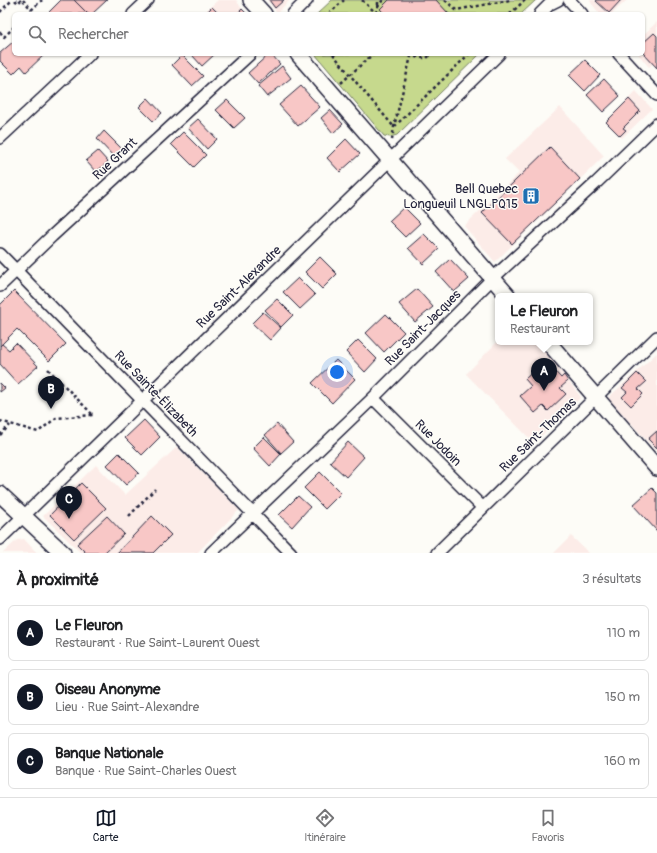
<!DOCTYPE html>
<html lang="fr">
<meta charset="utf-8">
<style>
body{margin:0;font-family:Pangolin,sans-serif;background:#f2f2f2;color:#202124}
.you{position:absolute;left:337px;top:372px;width:14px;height:14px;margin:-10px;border:3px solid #fff;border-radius:50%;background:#1a73e8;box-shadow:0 0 0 6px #1a73e833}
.badge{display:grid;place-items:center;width:26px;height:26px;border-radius:50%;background:#111827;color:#fff;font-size:13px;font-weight:700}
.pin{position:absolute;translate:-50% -33px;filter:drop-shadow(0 1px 2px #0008)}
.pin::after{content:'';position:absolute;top:21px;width:14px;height:12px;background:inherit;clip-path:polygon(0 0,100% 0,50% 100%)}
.popup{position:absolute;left:495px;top:293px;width:98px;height:52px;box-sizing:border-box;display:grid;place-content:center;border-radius:6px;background:#fff;filter:drop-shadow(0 1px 3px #0005);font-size:13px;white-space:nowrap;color:#757577}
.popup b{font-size:15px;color:#202124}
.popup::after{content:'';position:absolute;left:50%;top:100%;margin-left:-8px;border:8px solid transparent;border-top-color:#fff}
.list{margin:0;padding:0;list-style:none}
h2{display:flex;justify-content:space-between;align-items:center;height:52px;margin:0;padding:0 16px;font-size:17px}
h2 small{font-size:13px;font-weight:400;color:#757577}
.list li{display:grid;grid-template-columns:26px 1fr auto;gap:12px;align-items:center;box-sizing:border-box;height:56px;margin:0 8px 8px;padding:0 8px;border:1px solid #e0e0e0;border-radius:6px}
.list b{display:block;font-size:15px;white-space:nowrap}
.list p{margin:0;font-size:13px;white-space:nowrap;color:#757577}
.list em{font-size:13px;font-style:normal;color:#757577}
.icon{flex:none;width:22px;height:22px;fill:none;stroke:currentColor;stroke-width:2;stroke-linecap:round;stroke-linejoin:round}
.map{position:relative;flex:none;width:657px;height:553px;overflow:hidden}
.search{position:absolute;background:#fff;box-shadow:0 1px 3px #0004;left:12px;right:12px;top:12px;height:44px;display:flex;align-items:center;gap:10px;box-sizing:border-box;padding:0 14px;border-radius:6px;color:#757577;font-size:15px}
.sheet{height:244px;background:#fff}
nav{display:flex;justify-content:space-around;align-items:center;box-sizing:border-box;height:56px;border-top:1px solid #e0e0e0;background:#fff;font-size:11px;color:#757577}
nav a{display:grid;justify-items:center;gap:2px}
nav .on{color:#111827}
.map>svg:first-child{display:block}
.built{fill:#fcece8}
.green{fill:#c6d98d;stroke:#747e64}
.building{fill:#f8c7c6;stroke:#22223b}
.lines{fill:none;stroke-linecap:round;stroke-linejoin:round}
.street-casing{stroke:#22223b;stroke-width:14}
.secondary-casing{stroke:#22223b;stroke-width:18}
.path{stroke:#22223b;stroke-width:2.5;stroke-dasharray:3 3;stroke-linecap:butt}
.street{stroke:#fdfcf7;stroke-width:11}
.secondary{stroke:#fdfcf7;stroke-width:15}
.labels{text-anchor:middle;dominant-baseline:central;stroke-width:3;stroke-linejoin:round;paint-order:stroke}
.street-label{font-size:13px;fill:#22223b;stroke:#fdfcf7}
.poi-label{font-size:13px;fill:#22223b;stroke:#fdfcf7;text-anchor:end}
</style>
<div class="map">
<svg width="657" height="553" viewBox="0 0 657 553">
<rect width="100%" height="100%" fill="#fdfcf7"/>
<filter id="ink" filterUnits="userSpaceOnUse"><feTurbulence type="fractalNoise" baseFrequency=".025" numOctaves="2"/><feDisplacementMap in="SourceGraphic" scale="8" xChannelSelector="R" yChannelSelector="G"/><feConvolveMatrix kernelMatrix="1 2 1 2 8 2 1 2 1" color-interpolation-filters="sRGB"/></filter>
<g filter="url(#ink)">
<path class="built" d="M218,0H236L242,9L247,14H202Z
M267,0H290L277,13Z
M590,0H627L612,14H600L591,3Z
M657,22V60L649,67L638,54H643V35Z
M636,91L652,109L622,138L606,122Z
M560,107L604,156L495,262L464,226L519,173L505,159Z
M498,341V342H535L547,354L581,397L534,443L466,374Z
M657,353V452L608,398Z
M177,447L239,510L197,553H81L43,516L96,465L125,495Z
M571,536L589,553H554Z
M24,539L37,553H3L17,540Z"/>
<path class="green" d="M332,0H536L521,14H317Z
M315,54H480L397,135L390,137L384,136Z"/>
<path class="building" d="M61,0H74L88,14H47Z
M74,0H107L92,14H88Z
M269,0H284L275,8Z
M389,0H436L449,14H385L380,9Z
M597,0H621L609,13L596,1Z
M212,7L219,14H205Z
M242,9L247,14H237Z
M654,33L657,36V68L643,53V43Z
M14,41V54H45L26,72L21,66L13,74L0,61V53Z
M193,54H215L202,66L192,55Z
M269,54H271L280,64L258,84L248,73Z
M182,55L203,76L192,86L172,65Z
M585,60L600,75L585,91L569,75Z
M282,66L291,78L267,97L258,86Z
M604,79L620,96L603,112L587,95Z
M301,86L320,107L298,126L279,105Z
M148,98L162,113L153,121L139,107Z
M629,99L640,111L623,128L626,130L620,136L606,122Z
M227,100L245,118L234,128L216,110Z
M330,110L343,124L333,133L321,118Z
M198,119L217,139L207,149L188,128Z
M104,131L123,150L115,158L97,139Z
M183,132L206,155L194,167L171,144Z
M346,139L360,154L340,172L327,158Z
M550,147L580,179L512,244L482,213Z
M98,151L108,162L96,172L86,161Z
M404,207L420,223L405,237L389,221Z
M424,234L439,249L423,264L408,248Z
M320,257L337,274L322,289L305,272Z
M450,259L469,279L454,292L436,272Z
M298,278L315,295L300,309L283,292Z
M417,289L433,307L415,322L399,304Z
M14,291L66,344L49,361L17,329L0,346V305Z
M277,299L293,315L281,327L265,310Z
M263,312L281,328L270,340L252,323Z
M386,314L404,332L384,352L366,333Z
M358,340L377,359L365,372L346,352Z
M16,343L38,366L18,384L0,364V346L2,344L9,350Z
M336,360L355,379L332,403L312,383Z
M549,365L561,378L564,375L568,381L560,388L566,394L548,411L543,406L535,413L520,396L531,386L525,379L537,368L541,373Z
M637,373L646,382L638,389L643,394L631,406L622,397L627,392L622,388Z
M0,383L5,388L0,392Z
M144,420L160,437L142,455L125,438Z
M277,424L293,442L281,453L265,435Z
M657,431V448L648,439Z
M264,437L281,454L270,466L253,448Z
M348,442L364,457L346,477L330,462Z
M119,453L139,473L126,485L107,465Z
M320,472L341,493L325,509L304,488Z
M81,483L106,508L74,539L50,515Z
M652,488L657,493V531L633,505Z
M298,496L310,507L292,527L279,515Z
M107,516L124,534L104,553H86L77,544Z
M152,516L171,535L153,553H117Z"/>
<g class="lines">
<g class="street-casing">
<path id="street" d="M569,0L582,14
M133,14L148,0
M293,14L307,0
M540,14L550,4L558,0
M619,54L657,95
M0,138L90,54
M0,254L291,553
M0,286L52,236L250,54
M373,398L483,508
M0,539L499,54
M211,553L373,398L493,278L596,183L657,124
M437,553L657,337"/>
</g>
<g class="secondary-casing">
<path id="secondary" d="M251,0L264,14
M298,54L508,296
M548,342L657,468
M0,494L63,553"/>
</g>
<path class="path" d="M15,0L18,3L21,0
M23,0L32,10
M362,0L376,13
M445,0L456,10L510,0
M378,5V0
M0,12L12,0
M376,13L378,6L383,0
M27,14L42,0
M329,14L344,0
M510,14L525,0
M0,32L4,37L14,27
M333,54L350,75L394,127L469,54
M410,54C414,58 421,58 427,58L431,54
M341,83L373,54
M392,140L394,127L411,56
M48,369L93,415
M0,421L38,432L56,418L93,415
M0,435L10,425
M129,516L155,489"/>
<use href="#street" class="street"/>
<use href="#secondary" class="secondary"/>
</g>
</g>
<defs>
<g id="building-square" transform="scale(0.9)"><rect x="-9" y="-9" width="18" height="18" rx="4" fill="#1f6fb2" stroke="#fdfcf7"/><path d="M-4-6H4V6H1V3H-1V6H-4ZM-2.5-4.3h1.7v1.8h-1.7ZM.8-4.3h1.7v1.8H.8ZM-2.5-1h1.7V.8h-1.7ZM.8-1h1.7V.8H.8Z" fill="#fff"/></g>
</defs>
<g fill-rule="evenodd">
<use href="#building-square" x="531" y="196"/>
</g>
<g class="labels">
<g class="street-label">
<text transform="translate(115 159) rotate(-43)">Rue Grant</text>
<text transform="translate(239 287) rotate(-44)">Rue Saint-Alexandre</text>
<text transform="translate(423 328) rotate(-45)">Rue Saint-Jacques</text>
<text transform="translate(156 394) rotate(46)">Rue Sainte-Élizabeth</text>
<text transform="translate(538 435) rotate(-44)">Rue Saint-Thomas</text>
<text transform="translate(438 443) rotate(45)">Rue Jodoin</text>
</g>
<g class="poi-label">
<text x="518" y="189">Bell Quebec<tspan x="518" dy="15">Longueuil LNGLPQ15</tspan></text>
</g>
</g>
</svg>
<div class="you"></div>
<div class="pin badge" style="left:544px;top:391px">A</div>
<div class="popup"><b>Le Fleuron</b>Restaurant</div>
<div class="pin badge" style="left:51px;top:409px">B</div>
<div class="pin badge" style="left:69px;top:519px">C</div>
<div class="search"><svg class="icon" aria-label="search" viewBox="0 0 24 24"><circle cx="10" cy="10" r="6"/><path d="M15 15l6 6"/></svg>Rechercher</div>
</div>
<section class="sheet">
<h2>À proximité<small>3 résultats</small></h2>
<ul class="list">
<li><span class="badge">A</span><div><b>Le Fleuron</b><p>Restaurant · Rue Saint-Laurent Ouest</p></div><em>110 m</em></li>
<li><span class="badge">B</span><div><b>Oiseau Anonyme</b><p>Lieu · Rue Saint-Alexandre</p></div><em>150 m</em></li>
<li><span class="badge">C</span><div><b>Banque Nationale</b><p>Banque · Rue Saint-Charles Ouest</p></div><em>160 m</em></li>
</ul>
</section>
<nav>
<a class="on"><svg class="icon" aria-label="map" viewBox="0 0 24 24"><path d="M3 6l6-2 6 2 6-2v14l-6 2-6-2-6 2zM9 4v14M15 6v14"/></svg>Carte</a>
<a><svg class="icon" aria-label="directions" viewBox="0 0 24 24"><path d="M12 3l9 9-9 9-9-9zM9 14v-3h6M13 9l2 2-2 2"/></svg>Itinéraire</a>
<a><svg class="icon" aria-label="saved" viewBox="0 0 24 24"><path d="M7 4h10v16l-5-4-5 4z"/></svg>Favoris</a>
</nav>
